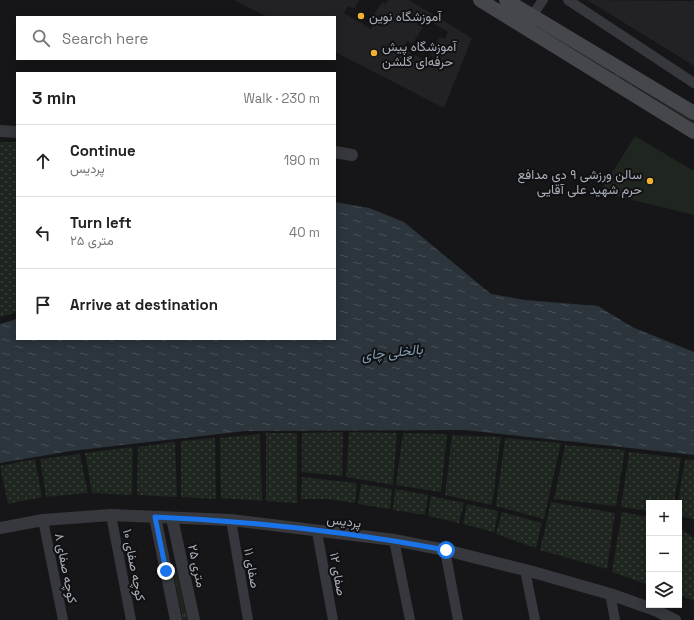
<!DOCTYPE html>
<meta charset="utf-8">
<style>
body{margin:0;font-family:"Space Grotesk",Vazirmatn,sans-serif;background:#f6f6f6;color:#222}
.controls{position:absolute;right:12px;bottom:12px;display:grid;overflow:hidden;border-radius:0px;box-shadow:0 2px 10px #0003}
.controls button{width:36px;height:36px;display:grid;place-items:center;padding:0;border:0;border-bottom:1px solid #e0e0e0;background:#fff;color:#222;font:20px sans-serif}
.stop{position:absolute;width:12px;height:12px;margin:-9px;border:3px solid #1a73e8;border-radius:50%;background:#fff}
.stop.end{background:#1a73e8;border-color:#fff;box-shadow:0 1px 4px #0008}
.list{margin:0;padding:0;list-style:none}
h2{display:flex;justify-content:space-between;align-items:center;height:52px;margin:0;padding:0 16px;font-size:17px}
h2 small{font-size:13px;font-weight:400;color:#767676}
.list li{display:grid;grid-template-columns:26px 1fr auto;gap:12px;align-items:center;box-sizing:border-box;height:72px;padding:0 16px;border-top:1px solid #e0e0e0}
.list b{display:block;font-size:15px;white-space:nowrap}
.list p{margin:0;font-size:13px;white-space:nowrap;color:#767676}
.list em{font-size:13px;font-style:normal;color:#767676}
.icon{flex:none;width:22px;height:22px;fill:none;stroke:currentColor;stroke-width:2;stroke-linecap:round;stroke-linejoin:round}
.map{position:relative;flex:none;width:694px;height:620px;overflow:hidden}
.search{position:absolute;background:#fff;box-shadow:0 2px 10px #0003;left:16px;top:16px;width:320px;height:44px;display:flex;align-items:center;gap:10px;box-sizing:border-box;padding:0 14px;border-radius:0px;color:#767676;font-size:15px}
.panel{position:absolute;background:#fff;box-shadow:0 2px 10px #0003;left:16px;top:72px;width:320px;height:268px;border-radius:0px}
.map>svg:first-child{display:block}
.built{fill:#222225;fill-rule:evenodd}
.grass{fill:url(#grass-tufts)}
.park{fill:url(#park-dots)}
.pitch{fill:#1e261f}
.water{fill:url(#water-ripples)}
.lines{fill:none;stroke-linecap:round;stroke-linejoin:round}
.minor{stroke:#37383d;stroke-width:10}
.tertiary{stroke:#37383d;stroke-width:12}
.secondary{stroke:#45474d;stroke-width:14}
.route{stroke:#1a73e8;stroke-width:5}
.poi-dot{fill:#f2b134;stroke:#111113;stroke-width:1.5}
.labels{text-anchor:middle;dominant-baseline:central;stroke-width:4;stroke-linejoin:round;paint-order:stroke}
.poi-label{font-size:13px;fill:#a8adb8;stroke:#111113;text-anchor:start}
.street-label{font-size:13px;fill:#a8adb8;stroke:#111113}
.water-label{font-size:14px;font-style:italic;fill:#7f9bb3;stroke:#111113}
</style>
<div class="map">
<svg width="694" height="620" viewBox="0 0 694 620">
<defs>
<pattern id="grass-tufts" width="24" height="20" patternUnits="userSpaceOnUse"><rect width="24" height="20" fill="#1e261f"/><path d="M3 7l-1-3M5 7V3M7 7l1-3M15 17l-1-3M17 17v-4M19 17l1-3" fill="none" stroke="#3c433d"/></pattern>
<pattern id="park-dots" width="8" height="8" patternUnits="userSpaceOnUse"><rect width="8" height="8" fill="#1e261f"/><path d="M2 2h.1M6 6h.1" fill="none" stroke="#3c433d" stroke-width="1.8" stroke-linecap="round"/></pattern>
<pattern id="water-ripples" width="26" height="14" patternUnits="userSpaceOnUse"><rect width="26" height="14" fill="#2c353c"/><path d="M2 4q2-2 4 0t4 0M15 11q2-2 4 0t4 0" fill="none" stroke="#485056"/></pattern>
</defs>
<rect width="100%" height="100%" fill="#161618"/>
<path class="built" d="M234,0H359L354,9L348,6L344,13L371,29L375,22L371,19L382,2L386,4L388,0H409L472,38L444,108L335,52V17H267ZM422,16L448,32L445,39L440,37L430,54L434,57L430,64L402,48L407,41L412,44L423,27L417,24Z
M587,0L694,1V66L683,59Z"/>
<path class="grass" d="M534,23L694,120V127L533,25Z
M177,571L187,620H183L173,572Z"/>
<path class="park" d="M0,142H17V312L0,317Z
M343,432L342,476L302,472V433Z
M349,432L397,433L393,485L346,477Z
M266,433H297V503L266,501Z
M403,433L447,434L441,492L396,485Z
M260,434L262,501L221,498L220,438Z
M452,435L501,437L492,505L445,495Z
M215,438L216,499L181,497V441Z
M505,438L561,443L544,519L496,506Z
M175,442L177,497L137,495L138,447Z
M565,445L625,450L616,506L554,499Z
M133,447L132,495L92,493L85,453Z
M629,452L681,458L674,503H649V511L621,507Z
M80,454L88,493L46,497L40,459Z
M35,459L42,497L8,504L0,466Z
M685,459L694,460V519L679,516L678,503Z
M302,477L357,483L355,503L327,499H301Z
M361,484L392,489L390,509L358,504Z
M395,489L428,495L425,515L393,510Z
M431,496L464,503L459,523L428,516Z
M551,502L615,513L607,569L540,550Z
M467,504L498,511L494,532L463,524Z
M502,512L542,523L536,548L496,534Z
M622,512L649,517V585L612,572Z
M679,528L694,538V601L679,595Z"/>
<path class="pitch" d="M635,136L694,171V215L600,192Z"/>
<path class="water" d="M335,202L369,208L404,222L491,294L525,300L598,306L632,327L694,352V455L465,430L245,431L71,451L0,463V324L17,319V339H335Z"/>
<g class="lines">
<path class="minor" d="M568,0L694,83
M532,16L543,0
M111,515L131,620
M43,520L63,620
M231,520L248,620
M317,532L333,620
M394,540L410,620
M445,550L458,620
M525,570L535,620
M610,594L615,620"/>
<path class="tertiary" d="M0,131L17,132
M335,152L352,155
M155,517L176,620
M172,518L194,620
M0,528L43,520L111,515L231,520L394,540L445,550L533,572L610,594L655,610L675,620"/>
<path class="secondary" d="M480,0L694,132
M506,0L694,113"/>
</g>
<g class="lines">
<path class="route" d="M166,571L155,517C251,521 350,532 446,550"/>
</g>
<g class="poi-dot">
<circle cx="361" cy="16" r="4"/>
<circle cx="374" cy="53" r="4"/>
<circle cx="650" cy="181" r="4"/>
</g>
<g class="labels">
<g class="poi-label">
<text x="369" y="16">آموزشگاه نوین</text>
<text x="382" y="46">آموزشگاه پیش<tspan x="382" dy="15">حرفه‌ای گلشن</tspan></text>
<text x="642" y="174" text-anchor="end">سالن ورزشی ۹ دی مدافع<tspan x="642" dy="15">حرم شهید علی آقایی</tspan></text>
</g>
<g class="street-label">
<text transform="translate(344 521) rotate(7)">پردیس</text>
<text transform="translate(134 565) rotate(79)">کوچه صفای ۱۰</text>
<text transform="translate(197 566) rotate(78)">۲۵ متری</text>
<text transform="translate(66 568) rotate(79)">کوچه صفای ۸</text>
<text transform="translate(252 568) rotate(80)">صفای ۱۱</text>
<text transform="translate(338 574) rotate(80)">صفای ۱۲</text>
</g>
<g class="water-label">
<text transform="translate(392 352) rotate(-6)">بالخلی چای</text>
</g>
</g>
</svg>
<div class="controls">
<button>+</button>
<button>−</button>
<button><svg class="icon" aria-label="layers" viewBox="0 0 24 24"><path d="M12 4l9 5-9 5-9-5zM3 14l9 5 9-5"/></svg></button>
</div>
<div class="stop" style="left:446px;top:550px"></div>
<div class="stop end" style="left:166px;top:571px"></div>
<div class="search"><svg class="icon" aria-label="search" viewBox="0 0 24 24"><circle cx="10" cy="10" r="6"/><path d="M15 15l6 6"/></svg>Search here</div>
<section class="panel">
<h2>3 min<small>Walk · 230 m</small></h2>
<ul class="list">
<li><svg class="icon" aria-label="ahead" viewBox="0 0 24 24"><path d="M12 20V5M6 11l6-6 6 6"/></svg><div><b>Continue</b><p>پردیس</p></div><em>190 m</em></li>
<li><svg class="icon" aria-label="left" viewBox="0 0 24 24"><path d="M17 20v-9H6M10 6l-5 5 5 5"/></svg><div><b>Turn left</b><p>۲۵ متری</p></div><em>40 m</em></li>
<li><svg class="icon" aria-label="arrive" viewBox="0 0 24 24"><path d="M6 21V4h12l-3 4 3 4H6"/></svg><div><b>Arrive at destination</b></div></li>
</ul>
</section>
</div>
